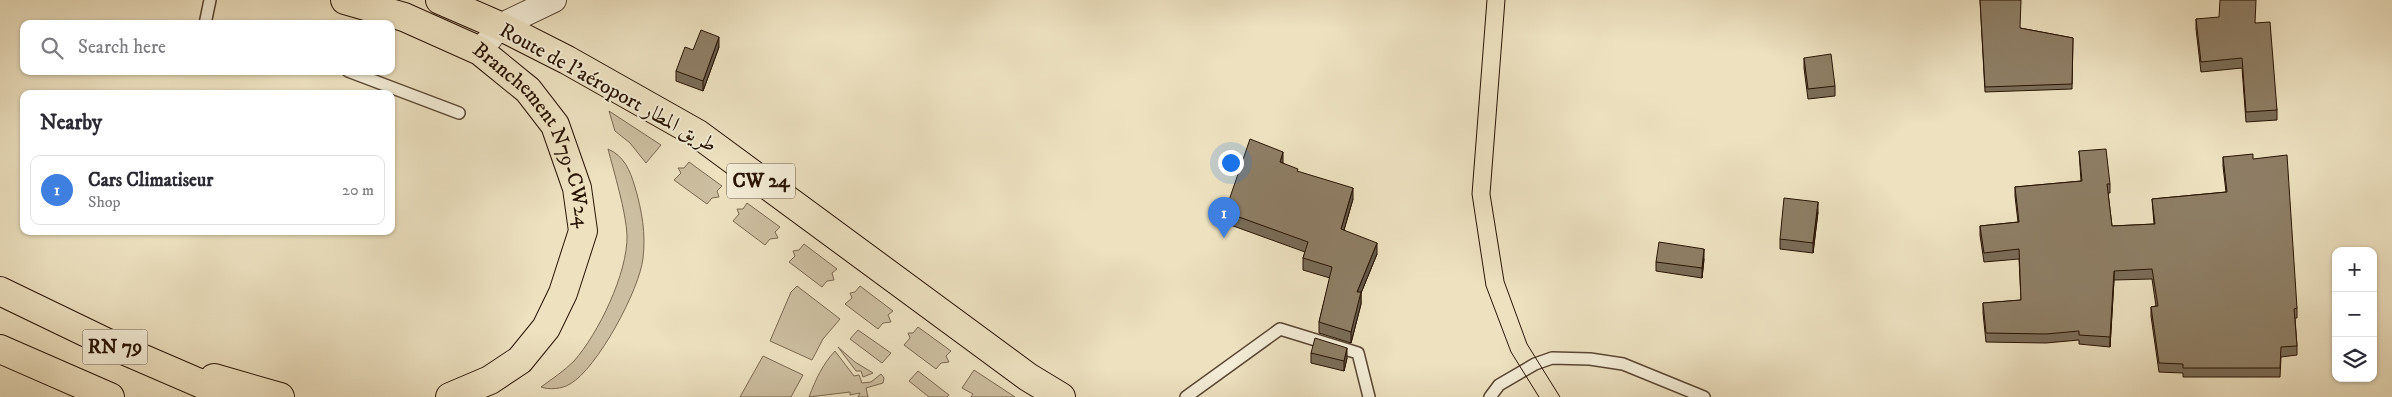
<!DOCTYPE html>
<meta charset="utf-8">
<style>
body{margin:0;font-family:"IM FELL DW Pica",Amiri,serif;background:#f2f2f3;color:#2b2b33}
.controls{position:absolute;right:15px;bottom:15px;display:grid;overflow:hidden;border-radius:10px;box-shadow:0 1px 4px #0004}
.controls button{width:45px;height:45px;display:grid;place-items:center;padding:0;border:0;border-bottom:1px solid #e1e1e2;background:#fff;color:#2b2b33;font:25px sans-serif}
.you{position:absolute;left:1230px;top:162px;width:18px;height:18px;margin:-12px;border:4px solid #fff;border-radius:50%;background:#1a73e8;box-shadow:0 0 0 8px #1a73e833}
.badge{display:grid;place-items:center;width:32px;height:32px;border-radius:50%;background:#b45309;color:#fff;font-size:16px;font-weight:700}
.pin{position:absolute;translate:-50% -41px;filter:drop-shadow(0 1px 2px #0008)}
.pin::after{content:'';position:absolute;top:26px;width:18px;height:15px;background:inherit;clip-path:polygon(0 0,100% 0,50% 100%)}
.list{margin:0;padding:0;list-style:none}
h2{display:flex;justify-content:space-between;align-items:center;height:65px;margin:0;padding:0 20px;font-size:21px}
h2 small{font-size:16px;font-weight:400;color:#7c7c81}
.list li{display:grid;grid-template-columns:32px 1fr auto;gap:15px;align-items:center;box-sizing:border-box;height:70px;margin:0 10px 10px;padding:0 10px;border:1px solid #e1e1e2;border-radius:10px}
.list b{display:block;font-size:19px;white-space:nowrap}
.list p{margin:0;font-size:16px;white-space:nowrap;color:#7c7c81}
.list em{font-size:16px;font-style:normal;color:#7c7c81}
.icon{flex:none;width:28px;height:28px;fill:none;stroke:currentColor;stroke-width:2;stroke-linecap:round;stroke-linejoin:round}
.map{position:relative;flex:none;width:2392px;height:397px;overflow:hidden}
.search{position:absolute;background:#fff;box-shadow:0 1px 4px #0004;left:20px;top:20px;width:375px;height:55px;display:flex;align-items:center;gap:12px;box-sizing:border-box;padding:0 18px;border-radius:10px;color:#7c7c81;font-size:19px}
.panel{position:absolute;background:#fff;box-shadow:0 1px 4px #0004;left:20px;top:90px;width:375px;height:145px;border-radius:10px}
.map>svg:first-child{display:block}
.green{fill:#ccbea0;stroke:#7a6851}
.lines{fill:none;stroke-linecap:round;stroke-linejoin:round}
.lane-casing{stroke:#594632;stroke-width:14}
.street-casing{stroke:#594632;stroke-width:26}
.highway-casing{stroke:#281302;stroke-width:30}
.lane{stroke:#f3ecd6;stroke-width:11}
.street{stroke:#f3ecd6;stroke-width:24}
.highway{stroke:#ede1c0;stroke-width:28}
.tram{stroke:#281302;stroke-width:1}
.wall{fill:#7a6c57;stroke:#281302}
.shaded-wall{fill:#635847;stroke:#281302}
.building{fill:#8e7e65;stroke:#281302}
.labels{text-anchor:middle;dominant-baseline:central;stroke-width:4;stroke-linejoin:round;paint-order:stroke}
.shield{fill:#f3ecd6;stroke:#655442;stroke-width:1}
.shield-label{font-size:20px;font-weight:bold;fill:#281302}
.street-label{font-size:21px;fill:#281302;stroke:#f3ecd6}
</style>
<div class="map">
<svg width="2392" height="397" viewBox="0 0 2392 397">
<rect width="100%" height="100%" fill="#ede1c0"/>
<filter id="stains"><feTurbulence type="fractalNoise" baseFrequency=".004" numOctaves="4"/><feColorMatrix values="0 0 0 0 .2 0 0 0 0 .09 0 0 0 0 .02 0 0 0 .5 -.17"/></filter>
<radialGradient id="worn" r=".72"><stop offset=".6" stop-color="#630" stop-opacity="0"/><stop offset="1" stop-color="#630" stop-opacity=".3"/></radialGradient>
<path class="green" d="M609,111L661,145L646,163L630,143L615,131Z
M608,149C624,156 630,170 635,187C642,211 646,234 643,258C640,289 597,369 570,384C562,389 549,390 541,387C552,379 564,371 574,361C598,334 628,273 627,235C626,212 614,172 608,149Z
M689,162L722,186L717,191L719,197L712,198L707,204L674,180L681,173L678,168H684Z
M747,203L780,227L775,232L778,238L770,239L765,245L733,221L739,214L737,209H743Z
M804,244L837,269L832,273L834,280L827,281L822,287L789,262L795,256L793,251L799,250Z
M797,286L840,319L823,339L812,360L770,341L791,292Z
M860,286L893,311L888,315L891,322L883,323L878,329L845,304L852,298L850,293L855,292Z
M918,327L951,351L946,356L949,362L941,363L936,369L904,345L910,338L908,333H913Z
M858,330L891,353L882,363L850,339Z
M838,347L855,362L873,373L863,377L861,371H856Z
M835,351L854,376L859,375L862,383L871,382L881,374L884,378L883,383L866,388L868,397H858L860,393L850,395V392L809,397C816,379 822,365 835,351Z
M763,356L803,375L791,397H740Z
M974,370L1015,397H971L973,394L962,388Z
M918,371L949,395L947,397H929L909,381Z"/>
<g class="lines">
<g class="lane-casing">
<path id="lane" d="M205,24L210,0
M348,71L459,113
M1186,397L1280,329L1358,353L1369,397
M1490,397L1499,385L1535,364L1552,358L1590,359L1623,364L1704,397"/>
</g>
<g class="street-casing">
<path id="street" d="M480,51L500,26L554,0"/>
</g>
<g class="highway-casing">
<g id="highway">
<path id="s1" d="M345,0L404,17L480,51L528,90L555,125L577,188L583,231L563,293L546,328L520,360L490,380L450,397"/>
<path d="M440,0L500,26L567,60L698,134L1028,377L1061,397"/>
<path d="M0,291L116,347L232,397"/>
<path d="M0,349L110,397"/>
<path d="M214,378L280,397"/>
</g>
</g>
<use href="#lane" class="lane"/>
<use href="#street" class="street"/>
<use href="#highway" class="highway"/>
<path class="tram" d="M1487,0L1472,194L1486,286L1511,352L1539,397
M1505,0L1490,194L1504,281L1527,344L1560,397"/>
</g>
<path class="wall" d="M1980,0L2020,28L2073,38L2072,89L1985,92Z
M2196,19L2256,23L2277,110V120L2246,122L2242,68L2201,72L2196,29Z
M719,47L703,91L676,81V71L693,50Z
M1804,58L1835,86V96L1808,99L1804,68Z
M2079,151L2110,184V193H2108L2112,226L2154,224L2152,199L2226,192L2223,166V157L2253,159L2297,308V318H2295L2297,346V355L2281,357L2280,377H2183V373L2159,372L2151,316V307L2156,306L2152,279L2114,280L2110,347L2079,344V340L2046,343L1986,342L1983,313V303L2021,300L2019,259L1984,262L1980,235V226L2018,222L2015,196V187L2081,181Z
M1283,163L1298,172L1353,199L1344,230L1377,254L1361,293V304L1351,343L1319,333V322L1330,278L1303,270V258L1305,252L1225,223V212Z
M1818,212L1813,253L1780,249V239Z
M1704,259L1702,278L1656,271V262Z
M1311,353L1347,358L1344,371L1311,363Z"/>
<path class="shaded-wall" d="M719,37V47L703,91V81Z
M1283,152V163L1280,162Z
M1353,188V199L1341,240V229Z
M1818,202V212L1813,253V243Z
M1377,243V254L1361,293V304L1351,343V332L1357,292Z
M1704,249V259L1702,278V268Z
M2114,271V280L2110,347V337Z
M1347,348V358L1344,371V361Z"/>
<path class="building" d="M1980,0H2021L2020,28L2073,38L2072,84L1985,87Z
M2220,0H2256L2255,23L2270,22L2277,110L2246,112L2242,58L2201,62L2196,19L2219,17Z
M701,30L719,37L703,81L676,71L685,47L693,50Z
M1831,54L1835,86L1808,89L1804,58Z
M1250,139L1283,152L1280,162L1298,169L1297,171L1353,188L1341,229L1377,243L1357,292H1361L1351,332L1319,322L1332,267L1303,258L1308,242L1225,212Z
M2106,149L2110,184H2107L2112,226L2155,224L2152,199L2227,192L2223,157L2253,154V159L2287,155L2297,308L2294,309L2297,346L2281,347L2280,368H2183V364L2159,363L2151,307L2158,306L2152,269L2114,271L2110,337L2079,335V331L2046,334L1986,333L1983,303L2021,300L2019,249L1984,253L1980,226L2019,222L2015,187L2082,181L2079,151Z
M1784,198L1818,202L1813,243L1780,239Z
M1659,242L1704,249L1702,268L1656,262Z
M1315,338L1347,348L1344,361L1311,353Z"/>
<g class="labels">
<g class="shield">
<rect x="727" y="163.5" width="68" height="35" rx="4"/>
<rect x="82.5" y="329.5" width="65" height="35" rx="4"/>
</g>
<g class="shield-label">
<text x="761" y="181">CW 24</text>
<text x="115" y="347">RN 79</text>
</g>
<g class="street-label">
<text transform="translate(608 88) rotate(29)">Route de l'aéroport طريق المطار</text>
<text stroke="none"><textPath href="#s1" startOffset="248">Branchement N79-CW24</textPath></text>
</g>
</g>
<rect width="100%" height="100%" filter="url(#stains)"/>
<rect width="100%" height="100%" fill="url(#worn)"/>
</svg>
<div class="controls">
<button>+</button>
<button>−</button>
<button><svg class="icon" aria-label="layers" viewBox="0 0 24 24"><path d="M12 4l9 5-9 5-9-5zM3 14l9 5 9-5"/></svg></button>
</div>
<div class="you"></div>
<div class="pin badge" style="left:1224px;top:238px;background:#3f7fe0">1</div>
<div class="search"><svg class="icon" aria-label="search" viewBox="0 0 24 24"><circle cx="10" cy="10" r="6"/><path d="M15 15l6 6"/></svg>Search here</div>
<section class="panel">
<h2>Nearby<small></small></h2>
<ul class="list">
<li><span class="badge" style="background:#3f7fe0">1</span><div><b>Cars Climatiseur</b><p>Shop</p></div><em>20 m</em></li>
</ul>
</section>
</div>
